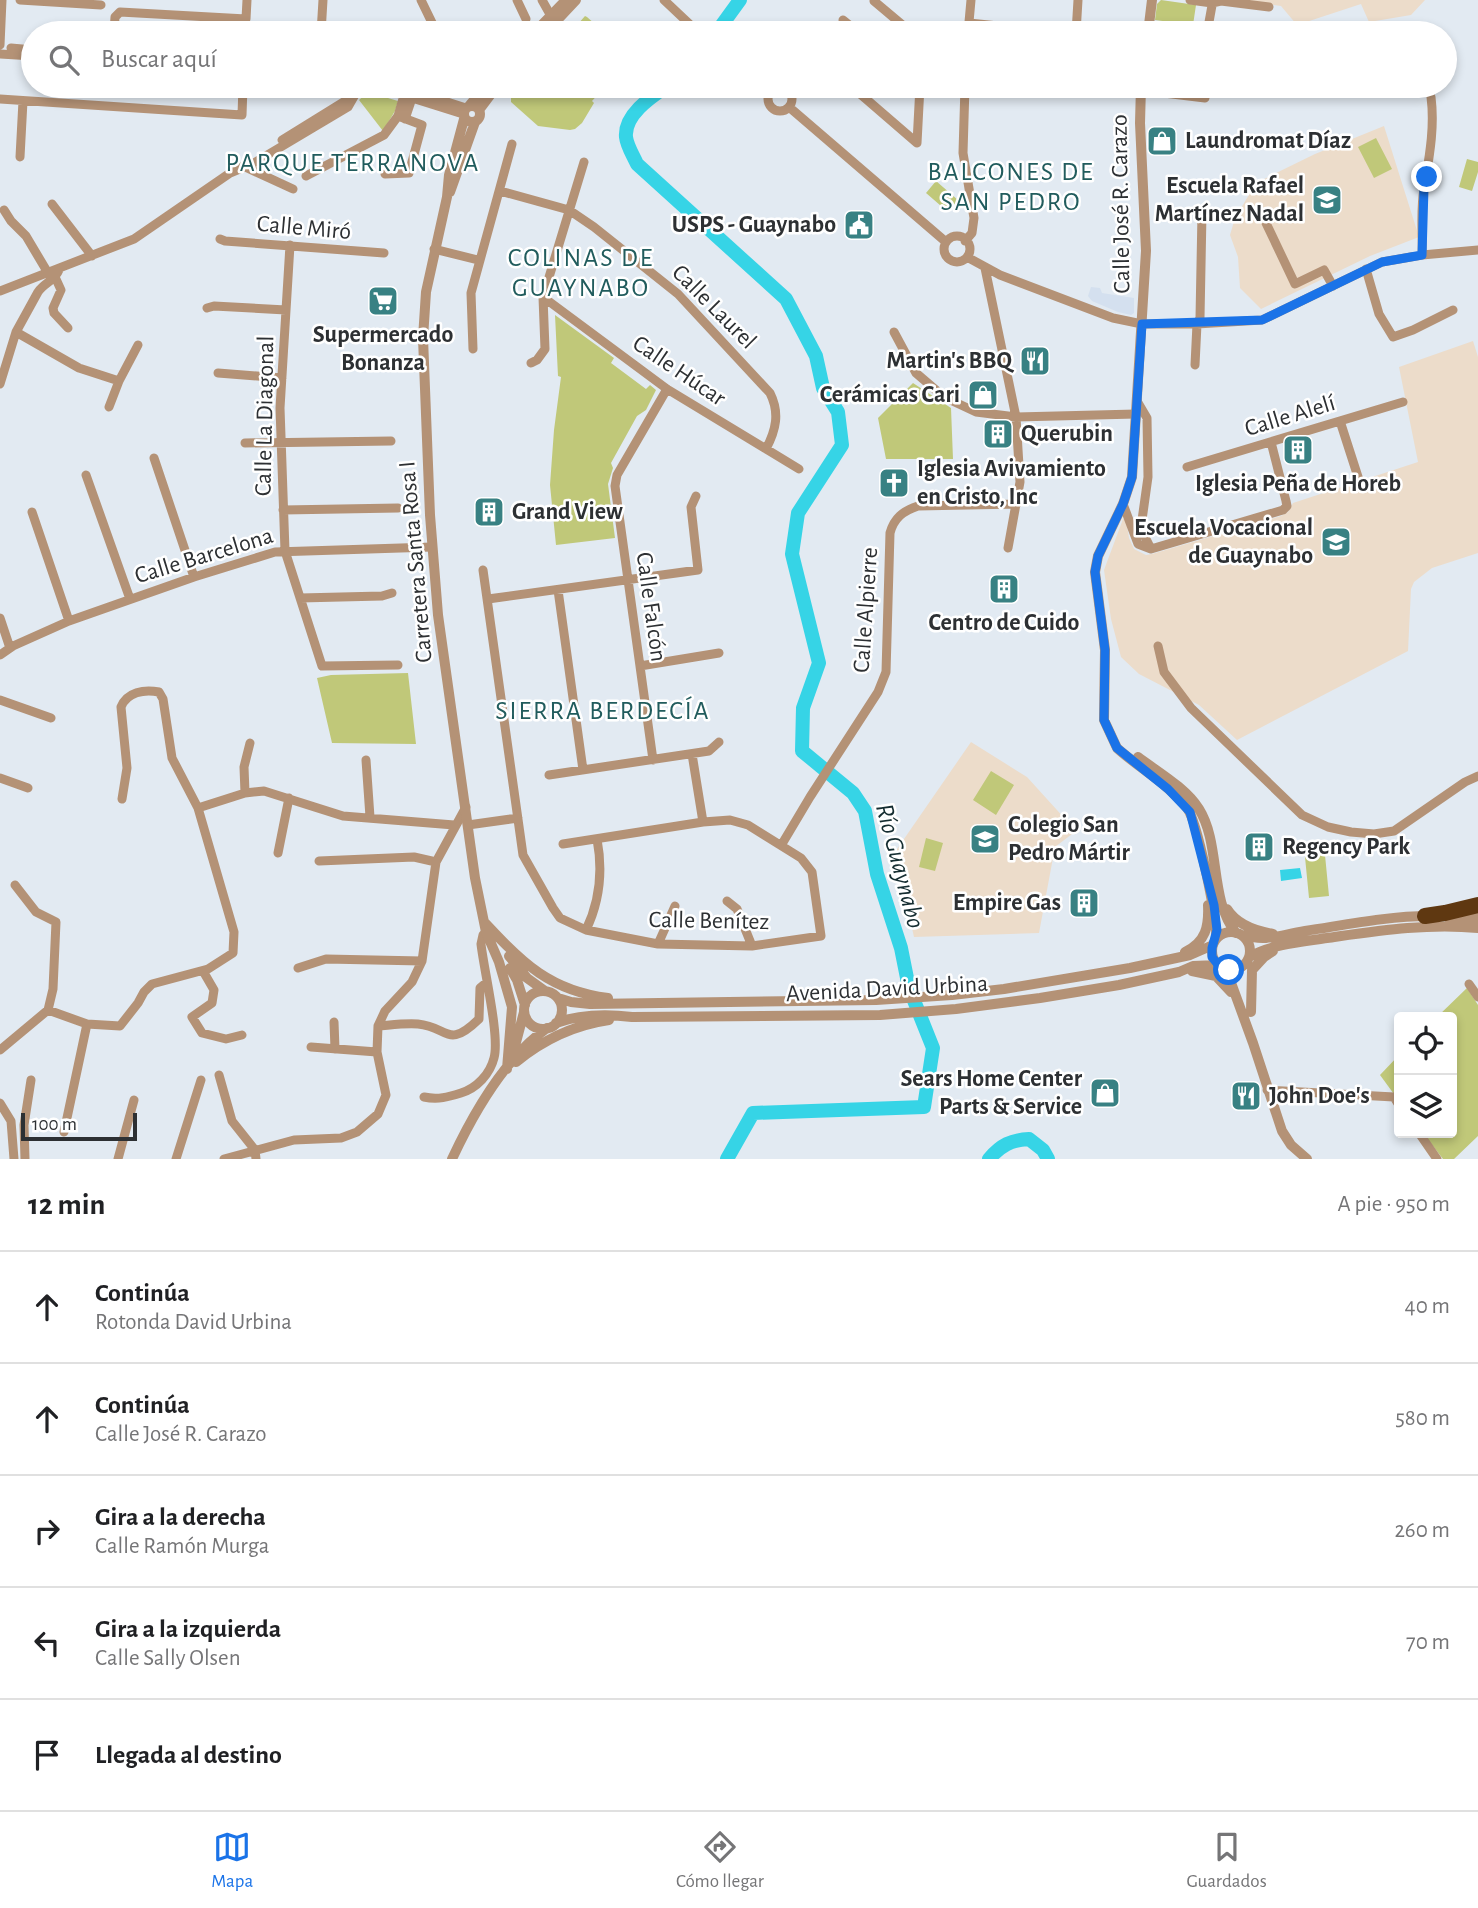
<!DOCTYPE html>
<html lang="es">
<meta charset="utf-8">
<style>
body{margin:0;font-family:"Alegreya Sans",sans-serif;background:#f2f2f2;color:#202124}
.controls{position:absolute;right:21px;bottom:21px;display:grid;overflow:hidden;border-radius:7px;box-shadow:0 4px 10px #0003}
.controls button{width:63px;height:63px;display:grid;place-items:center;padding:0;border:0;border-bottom:2px solid #e0e0e0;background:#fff;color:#202124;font:35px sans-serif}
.scale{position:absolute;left:21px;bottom:18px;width:116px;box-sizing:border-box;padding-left:7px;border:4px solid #2d3033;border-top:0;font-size:19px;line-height:24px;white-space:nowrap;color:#2d3033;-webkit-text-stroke:5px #fff;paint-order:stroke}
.stop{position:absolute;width:21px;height:21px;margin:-16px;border:5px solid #1a73e8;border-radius:50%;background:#fff}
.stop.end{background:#1a73e8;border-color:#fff;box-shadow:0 2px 7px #0008}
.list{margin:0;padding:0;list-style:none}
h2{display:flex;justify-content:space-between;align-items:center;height:91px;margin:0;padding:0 28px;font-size:30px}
h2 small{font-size:23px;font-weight:400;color:#757577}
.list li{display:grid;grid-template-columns:46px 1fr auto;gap:21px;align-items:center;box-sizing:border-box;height:112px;padding:0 28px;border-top:2px solid #e0e0e0}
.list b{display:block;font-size:26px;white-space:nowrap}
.list p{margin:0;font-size:23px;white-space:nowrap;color:#757577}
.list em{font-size:23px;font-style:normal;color:#757577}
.icon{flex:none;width:38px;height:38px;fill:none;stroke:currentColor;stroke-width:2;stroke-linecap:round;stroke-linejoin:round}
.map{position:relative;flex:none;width:1478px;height:1159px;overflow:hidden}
.search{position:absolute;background:#fff;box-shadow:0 4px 10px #0003;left:21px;right:21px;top:21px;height:77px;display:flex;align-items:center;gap:18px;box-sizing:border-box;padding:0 24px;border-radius:38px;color:#757577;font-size:26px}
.sheet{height:651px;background:#fff}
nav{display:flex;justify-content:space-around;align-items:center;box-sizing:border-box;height:98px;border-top:2px solid #e0e0e0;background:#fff;font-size:19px;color:#757577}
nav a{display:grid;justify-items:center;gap:4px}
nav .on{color:#1a73e8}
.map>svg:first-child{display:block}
.built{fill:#d4e0ef}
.education{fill:#ecdcca}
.green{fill:#c0c879}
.water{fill:#36d4e6}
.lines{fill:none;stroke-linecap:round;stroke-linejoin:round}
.river{stroke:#36d4e6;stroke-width:14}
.minor{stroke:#b49276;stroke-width:9}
.tertiary{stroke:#b49276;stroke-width:10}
.motorway{stroke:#5f3811;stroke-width:16}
.route{stroke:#1a73e8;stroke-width:9}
.labels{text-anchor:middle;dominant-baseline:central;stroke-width:5;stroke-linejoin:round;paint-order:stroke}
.poi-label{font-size:24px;font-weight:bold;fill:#2d3033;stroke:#fff;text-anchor:start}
.street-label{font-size:24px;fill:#2d3033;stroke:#fff}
.neighbourhood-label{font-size:26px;letter-spacing:2px;fill:#215c5d;stroke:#fff}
.water-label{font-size:26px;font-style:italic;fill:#152d31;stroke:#fff}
</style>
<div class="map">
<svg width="1478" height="1159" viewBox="0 0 1478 1159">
<rect width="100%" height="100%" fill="#e2eaf2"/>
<path class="built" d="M1091,287L1100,288L1102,293L1134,298V313L1131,315L1118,312L1092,301L1088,296Z"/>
<path class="education" d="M1239,0H1425L1411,15L1369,22L1361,4L1297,25L1281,6Z
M1384,126L1419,237L1370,256L1261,309L1240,288L1238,257L1230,235L1235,218L1256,183L1315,154Z
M1473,341L1478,357V553L1432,568L1414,582L1411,589L1408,651L1237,740L1199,705L1139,674L1121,657L1111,619L1104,570L1123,519H1126L1129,538L1134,549L1146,555L1152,554L1281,516L1288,512L1293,503L1418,462L1399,367Z
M971,742L1027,777L1076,831L1055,847L1039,933L914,937L895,852Z"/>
<path class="green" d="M1161,0L1196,5L1193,25L1155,20L1157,4Z
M585,16L587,17L605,33H570Z
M522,86H600L602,90L592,101L594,103L582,123L575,129L570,130L538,126L511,102V98Z
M368,92L398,101L395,111L383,131L359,100Z
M1376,138L1392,169L1374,178L1358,147Z
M1467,159L1478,162V172L1472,191L1459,187Z
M936,181L958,200L948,212L926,193Z
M555,315L614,358L611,363L646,389L650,385L656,390L646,410L637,416L611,463L613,468L608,484L615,538L556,545L550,485L554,430L561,377L558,376Z
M913,383L951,408L953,459H886L878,418Z
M408,673L416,744L332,743L317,678L331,675Z
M991,771L1014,785L996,815L973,800Z
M926,838L943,843L935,871L919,867Z
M1325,855L1329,896L1309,898L1305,857Z
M1467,988L1478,1005V1136L1454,1159H1443L1423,1133H1452V1017H1437Z
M1399,1055V1101L1380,1075Z"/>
<path class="water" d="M1300,868L1302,878L1281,881L1280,870Z"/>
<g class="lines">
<path class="river" d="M716,33L740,0
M667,86C651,97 624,115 626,137C627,146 633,155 637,164L786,299L816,356L823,388L838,412L842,445L798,513L792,554L819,663L803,708L802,751L853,793L865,811L877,874L901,948L909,988L933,1048L924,1107L753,1113L727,1159
M989,1159C1001,1145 1011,1140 1029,1139L1043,1150L1048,1159"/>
<path class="minor" d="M20,0L101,5
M421,0L437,33
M517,0L526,19
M542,0L551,16
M664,0L699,33
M1190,0L1212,3L1221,1L1269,7
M874,1L912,33
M843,20L859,33
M969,23L1067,33
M114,33L115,17L120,12L246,19L247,0
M321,33L323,0
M968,33L971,0
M1076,33L1078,0
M1207,33L1213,0
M0,45L2,0
M11,48L33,50
M0,54L33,56
M374,86L463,114
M397,86L466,108
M851,86L917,143L920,86
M965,86L963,153L974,218L972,233L965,241
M1106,86L1205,98
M768 99a12 12 0 1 1 24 0a12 12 0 1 1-24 0Z
M791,93L799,86
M1198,97L1199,86
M0,99L242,115L243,86
M789,107L946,242
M405,119L412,98
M282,140L345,101L353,86
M20,157L23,101
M243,166L293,189
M385,174L409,173L422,125L398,116
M306,176L384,135L398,116L404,95
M500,191L569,210L594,227L678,294L770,393C780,413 776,430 766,449
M52,204L92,256
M4,210L11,221L26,236L48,273
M1266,223L1295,284L1324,270L1333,286
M944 249a13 13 0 1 1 26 0a13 13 0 1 1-26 0Z
M220,239L225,241L384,253
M290,245L280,408L285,551L322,666L398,665
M434,249L478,260
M1422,255C1423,234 1420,210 1424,189C1429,158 1435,128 1431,97
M967,257L1000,275L1113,318L1142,324H1197L1262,320L1382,262L1422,255L1478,250
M985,268L1016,417L1020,482L1008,548
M1366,269L1379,314L1393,337L1413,330L1453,310
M56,279L61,290L53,308L54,313L68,328
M0,291L134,239L230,173L254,163L348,107L360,86
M543,297L667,389L799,469
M207,308L214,306L286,310
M16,332L79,368L119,381
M894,332L916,373L944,397L976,412L1016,417L1136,414
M473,349L471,293L512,144
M531,363L537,360L545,349L543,297L584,162
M1195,365L1197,324L1200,318L1202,213
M218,373L282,378
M0,384L16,332L38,292C45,282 55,281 60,268
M1137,401L1147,418L1148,477L1142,520V531L1151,549
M109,407L119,381L138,345
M1340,421L1359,480
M245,443L391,441
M154,458L194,577
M1187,467L1403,402
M86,475L130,599
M1123,504L1138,544L1151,549L1283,510L1287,506L1286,501L1271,442
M283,510L398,508
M32,512L69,621
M483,570L523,855L553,908L560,918L586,930L658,944L752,946L821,936L812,872L801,858L748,825L730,820L703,822L563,844
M558,590L583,770
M300,598L382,596L392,593
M488,599L698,570L691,507L696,496
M0,618L10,648
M1158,646L1164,672L1191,708L1302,815L1328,827L1351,832L1374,834L1394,831L1465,782L1478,776
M0,655L13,646L69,621L194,577L275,552L432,547
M640,666L719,653
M0,700L51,718
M692,754L703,822
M366,760L370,817
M653,760L615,486L617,475L667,389
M549,775L709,751L719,742
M0,778L28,788
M245,793L244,767L250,743
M122,799L127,768L121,707C127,692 144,689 159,692L163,699L172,758L198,808L245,793L264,791L343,816L454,825
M468,825L518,818
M782,844L810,797L878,692L886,672L890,533C894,518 903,511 918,506L1017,504
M278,853L289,798
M319,861L414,857L436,862
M15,885L36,912L56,922L53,989L48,1010
M727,901L737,909L752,946
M586,930C600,901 603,871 597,839
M658,944L675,906
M298,968L326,959L422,961
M203,971L214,990L212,1003L192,1017L202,1033L226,1039L242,1035
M1469,984L1478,997
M334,1022L335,1049
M378,1026C391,1025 405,1023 418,1024C449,1027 447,1050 479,1019L480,988L486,983
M311,1047L377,1052
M0,1050L48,1010L87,1024L120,1026L138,1003L144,992L152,984L208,969L233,953L234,932L198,808
M219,1075L232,1121L255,1150L256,1159
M1267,1090L1394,1097L1399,1105
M424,1097C438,1100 448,1097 461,1093C477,1088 490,1074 494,1058C500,1036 484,971 481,944L483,935L486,932
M0,1103L11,1121L14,1159
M64,1132L87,1024
M1419,1133L1437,1159
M25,1159L24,1125L31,1080
M118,1159L134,1100
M176,1159L201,1080
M224,1159L294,1140L341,1138L357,1132L378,1114L386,1095L377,1052L378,1026L385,1011L412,982L422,961L436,862L466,807"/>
<path class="tertiary" d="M534,33L566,0
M545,33L576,0
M1148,33L1152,0
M1141,86L1140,123L1146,251L1132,477L1123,504L1098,556L1095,572L1105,650L1104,720L1117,748C1139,768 1168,784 1187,808C1197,820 1218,922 1216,939
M464 114a8 8 0 1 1 16 0a8 8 0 1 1-16 0Z
M469,106L486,86
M479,110L497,86
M464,119L449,175L447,197L426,292L423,338L430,515L438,615L475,878L486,932L499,962L512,1007L507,1069
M450,192L475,122
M1138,757C1158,772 1186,788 1199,809C1221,844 1209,900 1236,933
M1227,909C1237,925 1255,931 1273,934
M1448,917L1478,918
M485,923C522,963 551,991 608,998
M1212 951a19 19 0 1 1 38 0a19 19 0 1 1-38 0Z
M1242,935C1268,942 1279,935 1305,931C1345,925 1388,916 1429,916
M1185,952C1206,942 1209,926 1208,905
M509,956L527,978L545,991
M1249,957C1273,944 1300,942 1327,938C1377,931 1427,923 1478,928
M510,968L517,980L525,1005
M1226,969L1253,1043L1282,1131L1291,1145L1307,1159
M1192,971L1216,976L1231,992
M524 1010a19 19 0 1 1 38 0a19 19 0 1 1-38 0Z
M558,998L571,1002L590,1004L876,1000L952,995L1004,989L1130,968L1190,955L1213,945
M1251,1012L1252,970L1264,957L1273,951
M556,1023C581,1014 606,1014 632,1017L880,1015L956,1009L1040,998L1119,985L1179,972L1193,966L1218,965
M514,1050L524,1012
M516,1062C543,1040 574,1025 609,1020
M452,1159C473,1114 506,1057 547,1028"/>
<path class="motorway" d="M1425,916L1445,913L1478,905"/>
</g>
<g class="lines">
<path class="route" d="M1229,970L1220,967L1212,957V948L1217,930L1214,905L1190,812L1168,789L1117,748L1104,720L1105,650L1095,572L1098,556L1123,504L1132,477L1142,324L1262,320L1382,262L1422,255L1424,188L1427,177"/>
</g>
<defs>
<g id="shop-square" transform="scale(1.575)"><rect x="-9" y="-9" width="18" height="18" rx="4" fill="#388183" stroke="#fff"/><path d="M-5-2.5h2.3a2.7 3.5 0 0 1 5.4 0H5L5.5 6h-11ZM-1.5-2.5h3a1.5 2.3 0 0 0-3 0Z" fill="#fff"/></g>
<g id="school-square" transform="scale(1.575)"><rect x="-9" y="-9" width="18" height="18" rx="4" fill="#388183" stroke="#fff"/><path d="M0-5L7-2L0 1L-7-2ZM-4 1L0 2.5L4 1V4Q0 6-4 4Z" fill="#fff"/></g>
<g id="civic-square" transform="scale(1.575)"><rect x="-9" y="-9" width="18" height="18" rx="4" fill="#388183" stroke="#fff"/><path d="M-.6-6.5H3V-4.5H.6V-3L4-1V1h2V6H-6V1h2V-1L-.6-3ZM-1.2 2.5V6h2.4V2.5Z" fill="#fff"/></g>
<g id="supermarket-square" transform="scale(1.575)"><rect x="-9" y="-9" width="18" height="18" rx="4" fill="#388183" stroke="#fff"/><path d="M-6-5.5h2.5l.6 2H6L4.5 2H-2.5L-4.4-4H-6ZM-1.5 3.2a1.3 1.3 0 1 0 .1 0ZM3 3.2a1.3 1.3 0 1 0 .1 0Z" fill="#fff"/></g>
<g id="restaurant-square" transform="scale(1.575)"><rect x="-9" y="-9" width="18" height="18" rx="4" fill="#388183" stroke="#fff"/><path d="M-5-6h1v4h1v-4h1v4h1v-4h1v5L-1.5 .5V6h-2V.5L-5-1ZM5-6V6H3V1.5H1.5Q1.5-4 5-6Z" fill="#fff"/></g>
<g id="building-square" transform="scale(1.575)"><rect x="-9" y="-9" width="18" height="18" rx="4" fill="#388183" stroke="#fff"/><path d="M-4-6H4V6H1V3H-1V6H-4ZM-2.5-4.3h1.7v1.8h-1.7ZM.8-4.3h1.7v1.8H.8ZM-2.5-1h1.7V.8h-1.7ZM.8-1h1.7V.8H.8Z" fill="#fff"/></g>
<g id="church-square" transform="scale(1.575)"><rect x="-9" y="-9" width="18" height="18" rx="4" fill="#388183" stroke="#fff"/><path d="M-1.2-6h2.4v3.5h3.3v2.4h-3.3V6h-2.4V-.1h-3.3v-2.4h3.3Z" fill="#fff"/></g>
<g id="university-square" transform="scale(1.575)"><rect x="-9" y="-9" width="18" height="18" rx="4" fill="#388183" stroke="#fff"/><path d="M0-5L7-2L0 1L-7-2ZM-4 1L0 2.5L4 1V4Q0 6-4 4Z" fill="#fff"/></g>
</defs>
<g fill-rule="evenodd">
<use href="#shop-square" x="1162" y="141"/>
<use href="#school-square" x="1327" y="200"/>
<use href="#civic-square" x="859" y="225"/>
<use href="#supermarket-square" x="383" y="301"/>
<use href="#restaurant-square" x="1035" y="361"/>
<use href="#shop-square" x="983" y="395"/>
<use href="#building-square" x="998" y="434"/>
<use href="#building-square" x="1298" y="450"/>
<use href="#church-square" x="894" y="483"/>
<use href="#building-square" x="489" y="512"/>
<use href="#school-square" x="1336" y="542"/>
<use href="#building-square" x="1004" y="589"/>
<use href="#university-square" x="985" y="839"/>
<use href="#building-square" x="1259" y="847"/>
<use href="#building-square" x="1084" y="903"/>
<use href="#shop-square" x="1105" y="1093"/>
<use href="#restaurant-square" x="1246" y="1096"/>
</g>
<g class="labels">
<g class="poi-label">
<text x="1185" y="141">Laundromat Díaz</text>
<text x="1304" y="186" text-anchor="end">Escuela Rafael<tspan x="1304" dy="28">Martínez Nadal</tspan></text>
<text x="836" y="225" text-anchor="end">USPS - Guaynabo</text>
<text x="383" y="335" text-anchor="middle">Supermercado<tspan x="383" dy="28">Bonanza</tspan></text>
<text x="1012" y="361" text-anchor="end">Martin's BBQ</text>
<text x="960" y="395" text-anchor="end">Cerámicas Cari</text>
<text x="1021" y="434">Querubin</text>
<text x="917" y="469">Iglesia Avivamiento<tspan x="917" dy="28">en Cristo, Inc</tspan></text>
<text x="1298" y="484" text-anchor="middle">Iglesia Peña de Horeb</text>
<text x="512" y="512">Grand View</text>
<text x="1313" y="528" text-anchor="end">Escuela Vocacional<tspan x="1313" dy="28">de Guaynabo</tspan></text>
<text x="1004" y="623" text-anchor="middle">Centro de Cuido</text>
<text x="1008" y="825">Colegio San<tspan x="1008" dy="28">Pedro Mártir</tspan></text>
<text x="1282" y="847">Regency Park</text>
<text x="1061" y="903" text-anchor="end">Empire Gas</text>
<text x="1082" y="1079" text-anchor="end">Sears Home Center<tspan x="1082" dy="28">Parts &amp; Service</tspan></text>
<text x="1269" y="1096">John Doe's</text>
</g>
<g class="street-label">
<text transform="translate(1121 204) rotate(-91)">Calle José R. Carazo</text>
<text transform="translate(304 228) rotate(5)">Calle Miró</text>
<text transform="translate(714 307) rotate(45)">Calle Laurel</text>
<text transform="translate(679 371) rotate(34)">Calle Húcar</text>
<text transform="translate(265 416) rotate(-89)">Calle La Diagonal</text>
<text transform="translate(1290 416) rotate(-17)">Calle Alelí</text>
<text transform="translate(204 556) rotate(-17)">Calle Barcelona</text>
<text transform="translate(416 562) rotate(-95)">Carretera Santa Rosa I</text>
<text transform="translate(651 607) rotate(82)">Calle Falcón</text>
<text transform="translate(866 610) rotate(-86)">Calle Alpierre</text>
<text transform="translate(709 921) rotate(1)">Calle Benítez</text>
<text transform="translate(887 989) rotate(-3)">Avenida David Urbina</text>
</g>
<g class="neighbourhood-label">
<text x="353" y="163">PARQUE TERRANOVA</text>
<text x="1011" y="172">BALCONES DE<tspan x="1011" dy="30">SAN PEDRO</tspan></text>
<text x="581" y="258">COLINAS DE<tspan x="581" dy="30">GUAYNABO</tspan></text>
<text x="603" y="711">SIERRA BERDECÍA</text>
</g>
<g class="water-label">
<text transform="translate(900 866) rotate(75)">Río Guaynabo</text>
</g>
</g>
</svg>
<div class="controls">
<button><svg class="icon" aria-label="locate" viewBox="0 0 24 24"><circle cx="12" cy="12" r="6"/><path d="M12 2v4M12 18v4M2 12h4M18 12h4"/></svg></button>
<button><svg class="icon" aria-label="layers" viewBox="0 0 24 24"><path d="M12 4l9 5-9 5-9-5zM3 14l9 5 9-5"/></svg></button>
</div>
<div class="scale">100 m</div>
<div class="stop" style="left:1229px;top:970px"></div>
<div class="stop end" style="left:1427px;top:177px"></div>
<div class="search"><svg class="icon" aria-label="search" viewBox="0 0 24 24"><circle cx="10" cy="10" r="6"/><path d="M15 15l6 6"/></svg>Buscar aquí</div>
</div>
<section class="sheet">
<h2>12 min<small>A pie · 950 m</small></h2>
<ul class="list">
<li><svg class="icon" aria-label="ahead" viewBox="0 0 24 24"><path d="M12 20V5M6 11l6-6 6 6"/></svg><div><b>Continúa</b><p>Rotonda David Urbina</p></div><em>40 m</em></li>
<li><svg class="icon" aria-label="ahead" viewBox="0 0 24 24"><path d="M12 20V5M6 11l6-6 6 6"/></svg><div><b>Continúa</b><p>Calle José R. Carazo</p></div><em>580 m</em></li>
<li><svg class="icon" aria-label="right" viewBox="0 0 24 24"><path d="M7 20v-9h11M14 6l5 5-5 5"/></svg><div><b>Gira a la derecha</b><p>Calle Ramón Murga</p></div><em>260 m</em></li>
<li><svg class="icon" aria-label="left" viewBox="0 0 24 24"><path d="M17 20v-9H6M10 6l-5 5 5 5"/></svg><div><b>Gira a la izquierda</b><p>Calle Sally Olsen</p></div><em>70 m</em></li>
<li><svg class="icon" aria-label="arrive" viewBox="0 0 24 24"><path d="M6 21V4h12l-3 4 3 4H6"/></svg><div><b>Llegada al destino</b></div></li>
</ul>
</section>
<nav>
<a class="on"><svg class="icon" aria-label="map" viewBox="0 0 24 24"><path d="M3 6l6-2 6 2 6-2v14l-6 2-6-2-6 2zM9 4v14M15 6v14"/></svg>Mapa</a>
<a><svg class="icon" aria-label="directions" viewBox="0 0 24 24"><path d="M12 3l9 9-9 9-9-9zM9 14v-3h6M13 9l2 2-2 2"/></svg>Cómo llegar</a>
<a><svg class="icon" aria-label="saved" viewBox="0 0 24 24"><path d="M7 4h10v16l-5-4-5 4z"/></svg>Guardados</a>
</nav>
